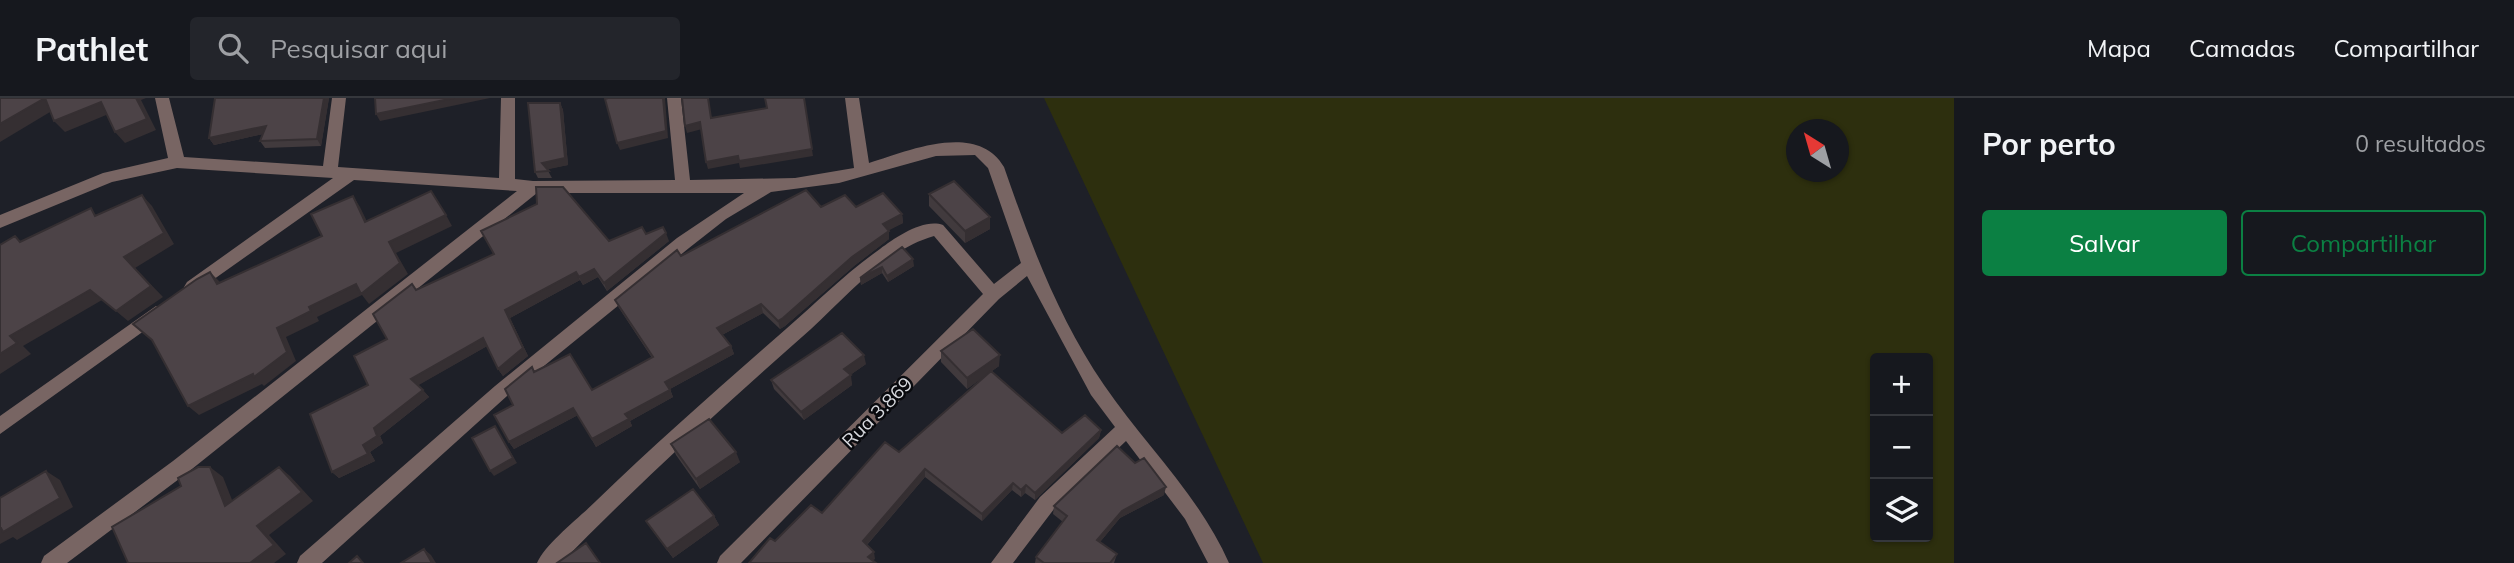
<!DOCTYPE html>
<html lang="pt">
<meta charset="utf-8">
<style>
body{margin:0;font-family:Mulish,sans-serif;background:#23252b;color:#f1f3f6}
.controls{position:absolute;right:21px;bottom:21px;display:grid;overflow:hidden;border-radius:7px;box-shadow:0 2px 5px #0004}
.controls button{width:63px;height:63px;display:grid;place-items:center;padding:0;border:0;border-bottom:2px solid #35373c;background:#16181e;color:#f1f3f6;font:35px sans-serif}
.compass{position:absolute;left:1786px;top:21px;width:63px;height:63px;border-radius:50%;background:#16181e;box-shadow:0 2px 5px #0004;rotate:323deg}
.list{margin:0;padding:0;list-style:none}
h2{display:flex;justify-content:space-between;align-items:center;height:91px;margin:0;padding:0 28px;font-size:30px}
h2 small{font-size:23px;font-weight:400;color:#9ea0a4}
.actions{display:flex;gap:14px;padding:21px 28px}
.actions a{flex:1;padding:16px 0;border:2px solid #0b8043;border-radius:7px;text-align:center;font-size:24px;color:#0b8043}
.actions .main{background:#0b8043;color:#fff}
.icon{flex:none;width:38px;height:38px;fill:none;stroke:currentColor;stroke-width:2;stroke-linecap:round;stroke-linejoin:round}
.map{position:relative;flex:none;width:1954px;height:465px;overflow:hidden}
header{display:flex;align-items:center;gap:42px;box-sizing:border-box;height:98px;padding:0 35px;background:#16181e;border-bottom:2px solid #35373c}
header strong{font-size:33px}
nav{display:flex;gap:38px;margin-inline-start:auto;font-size:24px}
.search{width:490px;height:63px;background:#23252b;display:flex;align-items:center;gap:18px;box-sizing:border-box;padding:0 24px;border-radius:7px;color:#9ea0a4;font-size:26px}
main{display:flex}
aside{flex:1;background:#16181e}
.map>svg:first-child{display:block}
.green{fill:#2d2f0e;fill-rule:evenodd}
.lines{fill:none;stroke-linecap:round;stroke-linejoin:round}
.minor{fill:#786563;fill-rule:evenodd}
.wall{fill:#413a3d}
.shaded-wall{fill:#352f32}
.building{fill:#4c4347;stroke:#352f32;stroke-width:2}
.labels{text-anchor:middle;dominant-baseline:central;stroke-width:5;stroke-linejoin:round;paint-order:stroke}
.street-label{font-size:19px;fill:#d7d9de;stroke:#090a0e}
</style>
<header>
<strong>Pathlet</strong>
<div class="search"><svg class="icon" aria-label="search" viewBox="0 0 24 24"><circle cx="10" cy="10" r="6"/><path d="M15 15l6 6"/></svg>Pesquisar aqui</div>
<nav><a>Mapa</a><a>Camadas</a><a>Compartilhar</a></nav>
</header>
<main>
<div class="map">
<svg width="1954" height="465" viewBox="0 0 1954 465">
<rect width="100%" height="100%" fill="#1e2028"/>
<path class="green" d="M1044,0H1954V465H1263ZM1797,32H1839V74H1797ZM1875,260H1928V439H1875Z"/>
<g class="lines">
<path class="minor" d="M155,0H169L184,59L323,68L332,0H346L338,69L499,80L501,0H515V81L533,83L675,82L667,0H681L690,82L795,80L854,70L845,0H859L869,65C908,53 977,23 1004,69C1030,144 1058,220 1104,287C1145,347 1199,397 1229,465H1208L1185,421L1126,343L1054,411L1013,465H991L1040,399L1115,329L1091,297L1027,178L999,201L741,465H717L720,458L983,196L934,138C885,152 847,198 811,231C725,307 641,383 561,465H537C546,445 579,420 596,403C657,344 722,287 786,231C817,204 846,175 880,151C895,140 923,120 943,127L994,186L1021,165L988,70L975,57L936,58L839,85L771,94L726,121L689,150L507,298L322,465H297L300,458L495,288L677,140L744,95H537L187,375L67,465H41L44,458L173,363L517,93L354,82L193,196L187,194L184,189L187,184L333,80L177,70L112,84L0,130V117L103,75L168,60Z
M156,208L162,210L165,215L162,220L0,336V318Z"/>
</g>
<path class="wall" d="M215,0H329L321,48L265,50L260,43L263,36L214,47L209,40Z
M560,5L563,12L568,67L547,71L552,80H538L535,74Z
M929,96L990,119V131L965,145L929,108Z
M821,109H856L902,116L903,125L888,132L889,141L854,168L785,228L780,231L763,215L722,237L731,248L734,256L670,291L673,299L630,323L632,328L596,349L578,317L514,351L509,344L513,307L532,269L535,274L592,292L652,260L619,210L615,202L681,158Z
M646,136L669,143L607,193L598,179L583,187L580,182L510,220L528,258L503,278L498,271L487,248L418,287L429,299L380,338L383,345L370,354L375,363L339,380L332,374L368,287L412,186L417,192L609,143Z
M902,149L914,168L888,184L882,175L861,187L860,180Z
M941,253L999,268L992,273L1062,335L1101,332L1099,340L1035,402L1025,395L1021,399L1012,392L982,423L925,379L867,447L875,461L775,443L822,415L899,354L982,280L967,291L941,264Z
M866,266L850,277L852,287L804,322L774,291L771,282Z
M671,346L740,364L700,391L676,357Z
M1164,397L1120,420L1100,444L1117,456L1114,465H1035L1036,459L1063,424L1053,416L1054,408Z
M714,418L719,427L673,460L652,432L646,423Z"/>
<path class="shaded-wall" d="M45,0L55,11L0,44V26Z
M136,0H146L141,2L156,32L125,45L115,34Z
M324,0H329L321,48L317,41Z
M454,0H490L380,23L376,16Z
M663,0H665L668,40L620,52L617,45Z
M804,0L813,58L740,70L739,65L708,71L706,64Z
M101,4L111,15L65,34L54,23Z
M560,5L563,12L568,67L545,72L542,65Z
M700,24L702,31L687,35L685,28Z
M266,28L272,34L214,47L209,40Z
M142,97L152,108L174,146L135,170L163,199L128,223L116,213L124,159Z
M353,98L360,109L372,134L365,124Z
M902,116L903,125L884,135L883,126Z
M446,117L452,128L396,155L408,176L369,206L362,197L317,219L319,223L286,239L296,263L264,288L262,286L199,317L188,308L277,230L309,209L389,144Z
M990,119V131L965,145V133Z
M889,133V141L854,168L785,228L780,231L778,223L852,159Z
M666,135L669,143L607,193L604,185Z
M913,161L914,168L888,184L887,178Z
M882,169V175L861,187L860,180Z
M594,171L598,179L583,187L579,179Z
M210,174L220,184L227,196L217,186Z
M576,174L580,182L510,220L528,258L503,278L498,271L505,212Z
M90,192L102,202L23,248L31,256L0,276V256L10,238Z
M761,206L763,215L720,238L717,230Z
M483,240L489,247L417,288L411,281Z
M731,248L734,256L668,292L665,284Z
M864,257L866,266L846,280L844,271Z
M1000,257L999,268L967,291V280Z
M851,277L852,287L804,322L801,314Z
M423,292L429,299L380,338L383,345L370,354L375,363L339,380L332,374L374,330Z
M670,292L673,299L630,323L632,328L596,349L592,341L625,316Z
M573,310L578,317L514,351L509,344Z
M495,328L517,365L494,378L490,373Z
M1101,332L1099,340L1035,402V395Z
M736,354L740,364L700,391L696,381Z
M210,369L223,379L238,417L225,408Z
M279,369L290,378L313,403L269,437L286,456L274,465H250L257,428Z
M925,371V379L864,450L863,443Z
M46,373L60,382L73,409L17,442L13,439L0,446V430Z
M1013,385L1012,392L982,423V416Z
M1026,387L1025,395L1021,399V392Z
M1166,389L1164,397L1120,420L1095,450L1097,442L1122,413Z
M714,418L719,427L673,460L667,451Z
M424,451L431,457L436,465H432Z
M874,454L875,461L870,465L868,459Z"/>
<path class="building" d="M0,0H136L147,21L115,34L101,4L54,23L45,0L0,26Z
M215,0H324L317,41L260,43L266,28L209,40Z
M375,0H454L376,16Z
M608,0H663L666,33L617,45L605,1Z
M682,0H708L711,20L767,10L765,0H804L812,51L739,63L738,58L706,64L700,24L685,28Z
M528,5H560L565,60L542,65L549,73L535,74Z
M954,83L990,119L965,133L929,96Z
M536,89H563L609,143L642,129L646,136L663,129L666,135L604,185L594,171L579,179L576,174L505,212L523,250L498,271L483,240L411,281L423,292L374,330L377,338L363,347L368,356L332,374L310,316L368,287L354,258L387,241L373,216L412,186L416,192L494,156L481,133L537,106Z
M806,92L821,109L845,97L856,109L883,95L902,116L883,126L889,133L852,159L783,220L778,223L761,206L717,230L731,248L665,284L670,292L625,316L629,321L592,341L573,310L509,344L494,317L513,307L505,291L532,269L534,274L570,256L592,292L653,259L615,202L677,152L681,158Z
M431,93L446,117L389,144L400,165L361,196L356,186L309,209L311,213L277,230L287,254L254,279L253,276L188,308L152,242L133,226L197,181L210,174L217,186L322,138L311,116L353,98L365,124Z
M142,97L164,135L124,159L151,188L116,213L90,192L10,238L17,245L0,256V147L15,138L20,144L91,110L95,118Z
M902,149L913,161L887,178L882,169L860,180Z
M973,231L1000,257L967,280L941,253Z
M842,235L864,257L844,271L851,277L801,314L771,282Z
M991,273L1062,335L1085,317L1101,332L1035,395L1026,387L1021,392L1013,385L982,416L925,371L863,443L874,454L868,459L876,465H749L770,440L775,443L811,407L822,415L885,344L899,354Z
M709,321L736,354L696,381L671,346Z
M495,328L513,360L490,373L472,340Z
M1117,348L1135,365L1144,360L1166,389L1122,413L1097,442L1117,456L1110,465H1044L1036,459L1067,418L1054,408Z
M198,369H210L225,408L279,369L302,394L257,428L274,447L250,465H128L112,429L181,388L178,380Z
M46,373L60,400L3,434L1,430H0V400Z
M693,391L714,418L667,451L646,423Z
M586,445L600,465H557Z
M424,451L432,465H401Z
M357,458L363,465H349Z"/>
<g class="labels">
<g class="street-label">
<text transform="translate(877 314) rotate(-45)">Rua 3.869</text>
</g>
</g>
</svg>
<div class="controls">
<button>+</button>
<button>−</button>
<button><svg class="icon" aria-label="layers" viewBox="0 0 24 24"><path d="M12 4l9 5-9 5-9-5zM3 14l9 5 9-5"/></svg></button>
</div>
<svg class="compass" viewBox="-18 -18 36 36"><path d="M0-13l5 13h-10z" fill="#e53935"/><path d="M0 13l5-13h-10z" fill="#9ea0a4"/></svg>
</div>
<aside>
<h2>Por perto<small>0 resultados</small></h2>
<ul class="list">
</ul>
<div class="actions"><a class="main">Salvar</a><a>Compartilhar</a></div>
</aside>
</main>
